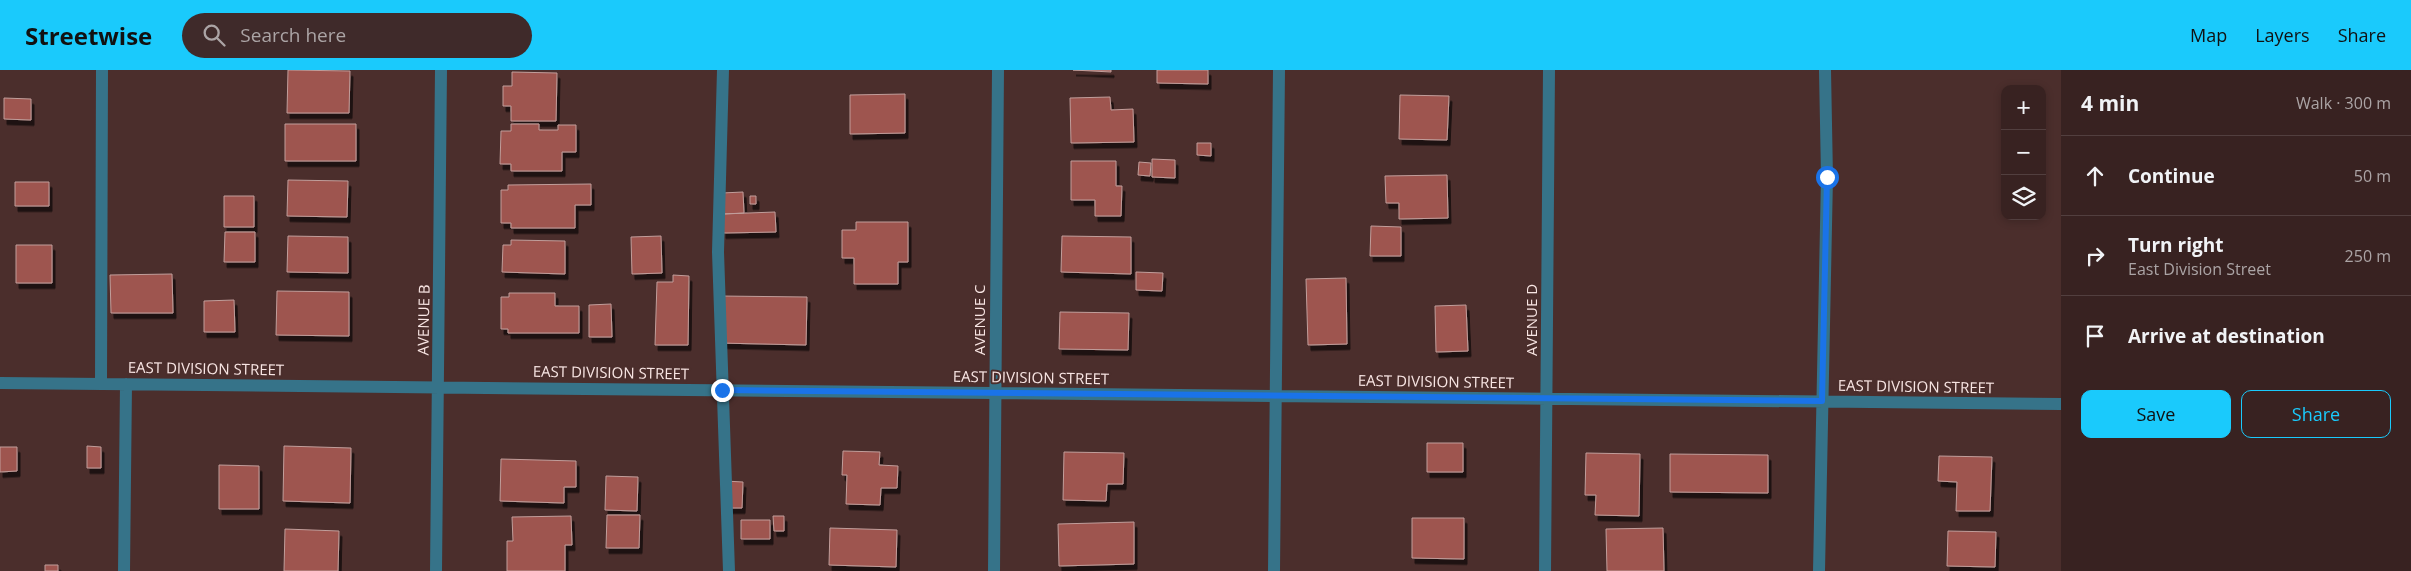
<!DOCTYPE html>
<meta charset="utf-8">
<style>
body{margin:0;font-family:"Open Sans",sans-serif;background:#3f2a2a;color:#f1f3f6}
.controls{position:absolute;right:15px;top:15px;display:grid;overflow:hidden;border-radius:10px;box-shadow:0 2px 8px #0003}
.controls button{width:45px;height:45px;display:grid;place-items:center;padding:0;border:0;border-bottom:1px solid #523f3f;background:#382221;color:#f1f3f6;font:25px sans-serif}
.stop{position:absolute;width:15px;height:15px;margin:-11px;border:4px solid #1a73e8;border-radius:50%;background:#fff}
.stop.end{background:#1a73e8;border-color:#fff;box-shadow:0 1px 5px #0008}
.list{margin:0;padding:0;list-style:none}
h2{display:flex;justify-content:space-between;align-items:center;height:65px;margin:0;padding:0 20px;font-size:21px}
h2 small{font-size:16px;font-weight:400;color:#aba4a5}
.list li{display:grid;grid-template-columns:32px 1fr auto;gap:15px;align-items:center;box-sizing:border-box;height:80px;padding:0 20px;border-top:1px solid #523f3f}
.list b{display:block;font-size:19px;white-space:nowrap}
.list p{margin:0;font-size:16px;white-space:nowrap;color:#aba4a5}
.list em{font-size:16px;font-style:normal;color:#aba4a5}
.actions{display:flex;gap:10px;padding:15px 20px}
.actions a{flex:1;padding:11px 0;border:1px solid #1acafc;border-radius:10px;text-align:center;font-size:18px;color:#1acafc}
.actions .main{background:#1acafc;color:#111}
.icon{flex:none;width:28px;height:28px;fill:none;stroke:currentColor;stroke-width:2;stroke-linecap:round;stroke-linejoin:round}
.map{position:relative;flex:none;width:2061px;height:501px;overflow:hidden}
header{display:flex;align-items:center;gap:30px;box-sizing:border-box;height:70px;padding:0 25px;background:#1acafc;color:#111}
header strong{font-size:24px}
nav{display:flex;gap:28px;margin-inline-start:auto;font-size:18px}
.search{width:350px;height:45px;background:#3f2a2a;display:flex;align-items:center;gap:12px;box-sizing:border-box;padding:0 18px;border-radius:28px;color:#aba4a5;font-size:19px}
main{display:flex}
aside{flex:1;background:#382221}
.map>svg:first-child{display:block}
.building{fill:#9e544f;stroke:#c19e9b;filter:url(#shadow)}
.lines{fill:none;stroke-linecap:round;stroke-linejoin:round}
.minor{stroke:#367389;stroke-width:12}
.route{stroke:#1a73e8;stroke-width:6}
.labels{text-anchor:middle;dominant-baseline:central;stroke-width:4;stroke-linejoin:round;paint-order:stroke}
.street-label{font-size:15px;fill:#f8e5e3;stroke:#4b2e2c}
</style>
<header>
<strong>Streetwise</strong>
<div class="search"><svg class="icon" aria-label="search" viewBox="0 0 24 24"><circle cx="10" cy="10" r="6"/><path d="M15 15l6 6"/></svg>Search here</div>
<nav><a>Map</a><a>Layers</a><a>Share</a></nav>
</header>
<main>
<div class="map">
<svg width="2061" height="501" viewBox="0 0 2061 501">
<defs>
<filter id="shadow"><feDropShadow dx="3" dy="5.5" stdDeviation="0" flood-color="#0009"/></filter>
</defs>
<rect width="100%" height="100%" fill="#4b2e2c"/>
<path class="building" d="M288,0L350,1L349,43H287Z
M1073,0H1111V2Z
M1157,0H1208V14L1157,13Z
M512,2L557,3L556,51H511V36H503V16H512Z
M905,24V63L850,64V25Z
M1400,25L1449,26L1447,70L1399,69Z
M1110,27L1111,40L1133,39L1134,72L1071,73L1070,28Z
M4,28L31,29V50L4,49Z
M285,54H356V91H285Z
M511,54H539V60H558V55H576V82H562V101H511V94H500L501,61H511Z
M1197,73H1211V86L1197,85Z
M1152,89L1175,90V108L1152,107Z
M1071,91H1116V116H1122L1121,146H1095V130H1071Z
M1139,92L1151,93L1150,106L1138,105Z
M1447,105L1448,148L1399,149V133H1386L1385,106Z
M288,110L348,111L347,147L287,146Z
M15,112H49V136H15Z
M591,114V135H575V158H511V153H501V120H508V115Z
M743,122L744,143L723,144L722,123Z
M224,126H254V157H224Z
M750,126H756V134H750Z
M775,142L776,162L723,163V144Z
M856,152H908V192H898V214H854V188H842V160H856Z
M1371,156L1401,157V186H1370Z
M225,162H255V192H224Z
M288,166L348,167V203L287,202Z
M661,166L662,203L632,204L631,167Z
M1062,166L1131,167V204L1061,202Z
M511,170L565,171V204L502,202L503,175H511Z
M16,175H52V213H16Z
M1136,202L1163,203L1162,221L1136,220Z
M172,204L173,243H111L110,205Z
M673,205L689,206L688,275H655L657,212H673Z
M1346,208L1347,274L1308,275L1306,209Z
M277,221L349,222V266L276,265Z
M509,223H555V236H579V263H508V259H501V227H509Z
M720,226L807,227L806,275L719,273Z
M234,230L235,262H204V231Z
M611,234L612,267H589V235Z
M1466,235L1468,281L1436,282L1435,236Z
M1060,242L1129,243L1128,280L1059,279Z
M1427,373H1463V402H1427Z
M87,376L101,377V398H87Z
M284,376L351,378L350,433L283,431Z
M0,377H17V401L0,402Z
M843,381L880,382L879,395L898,396L897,418H881L880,435L846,434L847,405H842Z
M1064,382L1124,383L1123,414H1107L1106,431L1063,430Z
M1586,383L1640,384L1639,446L1595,445L1596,425H1585Z
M1670,384L1768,385V423L1670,422Z
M1939,386L1992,387L1990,441H1956L1957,412L1938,411Z
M501,389L576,391V417H564V433L500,431Z
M219,395L259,396V439H219Z
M606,406L638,407L637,441L605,440Z
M725,411L743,412L742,438H724Z
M607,445H640L639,478H606Z
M571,446L572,475H565V501H507V471H513L512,447Z
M773,446H784V461H774Z
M1412,448H1464V489L1412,488Z
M741,450H770V469H741Z
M1134,452V494L1059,496L1058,454Z
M830,458L897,460L896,497L829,495Z
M1663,458L1664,501H1607L1606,459Z
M285,459L339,461L338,501H284Z
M1948,461L1996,462L1995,497L1947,496Z
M45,495H58V501H45Z"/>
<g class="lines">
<path class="minor" d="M723,0L718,182L729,501
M0,313L2061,334
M101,314L102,0
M124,501L126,314
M436,501L441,0
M994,501L998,0
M1274,501L1279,0
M1545,501L1549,0
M1819,501L1827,107L1825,0"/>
</g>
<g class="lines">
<path class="route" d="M722,320L1822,331L1827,107"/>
</g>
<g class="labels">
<g class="street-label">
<text transform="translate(423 250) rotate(-89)">AVENUE B</text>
<text transform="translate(979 250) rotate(-90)">AVENUE C</text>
<text transform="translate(1531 250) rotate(-90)">AVENUE D</text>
<text transform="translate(206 298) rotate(1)">EAST DIVISION STREET</text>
<text transform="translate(611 302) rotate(1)">EAST DIVISION STREET</text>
<text transform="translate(1031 307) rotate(1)">EAST DIVISION STREET</text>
<text transform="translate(1436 311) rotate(1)">EAST DIVISION STREET</text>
<text transform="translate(1916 316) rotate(1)">EAST DIVISION STREET</text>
</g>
</g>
</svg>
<div class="controls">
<button>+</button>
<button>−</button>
<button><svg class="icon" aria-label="layers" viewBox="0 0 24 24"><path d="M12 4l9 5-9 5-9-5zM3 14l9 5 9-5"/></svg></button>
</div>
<div class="stop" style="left:1827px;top:107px"></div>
<div class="stop end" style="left:722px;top:320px"></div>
</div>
<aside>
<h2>4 min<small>Walk · 300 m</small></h2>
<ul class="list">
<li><svg class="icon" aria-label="ahead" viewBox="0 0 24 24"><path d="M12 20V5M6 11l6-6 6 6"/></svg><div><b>Continue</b></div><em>50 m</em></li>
<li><svg class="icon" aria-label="right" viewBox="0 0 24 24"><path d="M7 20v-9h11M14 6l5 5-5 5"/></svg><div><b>Turn right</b><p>East Division Street</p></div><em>250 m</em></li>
<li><svg class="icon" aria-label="arrive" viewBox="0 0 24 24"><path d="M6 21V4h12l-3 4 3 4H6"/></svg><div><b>Arrive at destination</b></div></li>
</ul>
<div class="actions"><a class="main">Save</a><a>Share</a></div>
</aside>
</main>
